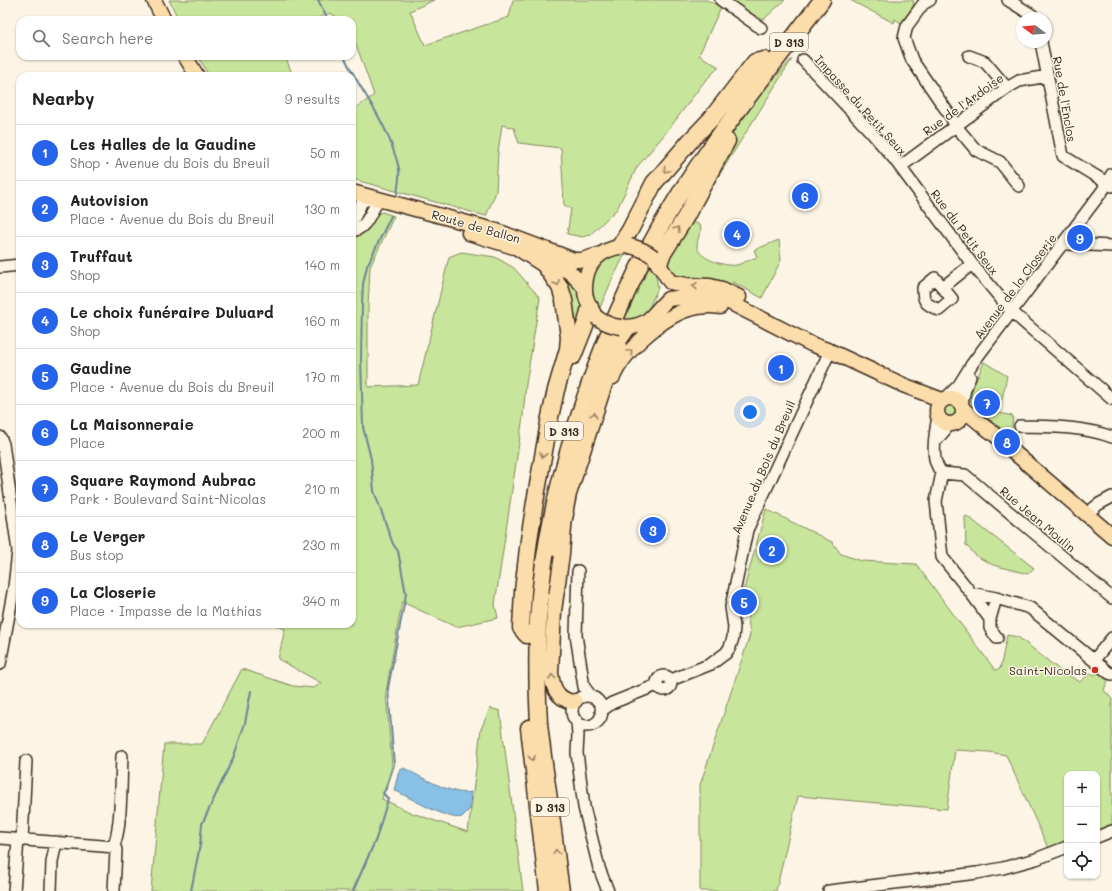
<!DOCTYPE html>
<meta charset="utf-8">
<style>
body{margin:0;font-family:Mali,sans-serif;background:#f2f2f2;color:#222}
.controls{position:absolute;right:12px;bottom:12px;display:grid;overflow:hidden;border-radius:8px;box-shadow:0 1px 3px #0004}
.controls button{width:36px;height:36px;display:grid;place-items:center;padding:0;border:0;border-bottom:1px solid #e0e0e0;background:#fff;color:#222;font:20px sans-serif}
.compass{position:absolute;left:1016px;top:12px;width:36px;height:36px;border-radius:50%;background:#fff;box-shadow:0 1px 3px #0004;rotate:286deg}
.you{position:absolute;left:750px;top:412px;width:14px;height:14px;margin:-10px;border:3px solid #fff;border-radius:50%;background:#1a73e8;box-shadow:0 0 0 6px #1a73e833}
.badge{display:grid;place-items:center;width:26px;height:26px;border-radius:50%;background:#2563eb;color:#fff;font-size:13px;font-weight:700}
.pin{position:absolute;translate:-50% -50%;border:2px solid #fff;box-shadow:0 1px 4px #0006}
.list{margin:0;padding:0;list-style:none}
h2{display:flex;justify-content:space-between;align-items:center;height:52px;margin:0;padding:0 16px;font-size:17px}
h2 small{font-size:13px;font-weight:400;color:#767676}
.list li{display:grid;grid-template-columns:26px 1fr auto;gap:12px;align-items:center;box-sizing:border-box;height:56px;padding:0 16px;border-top:1px solid #e0e0e0}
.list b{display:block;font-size:15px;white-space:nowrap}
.list p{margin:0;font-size:13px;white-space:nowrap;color:#767676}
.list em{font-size:13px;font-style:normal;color:#767676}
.icon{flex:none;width:22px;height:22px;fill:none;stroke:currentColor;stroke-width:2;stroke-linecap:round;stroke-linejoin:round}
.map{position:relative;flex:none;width:1112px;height:891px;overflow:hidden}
.search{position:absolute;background:#fff;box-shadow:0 1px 3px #0004;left:16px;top:16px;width:340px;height:44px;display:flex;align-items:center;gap:10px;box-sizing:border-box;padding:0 14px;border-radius:12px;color:#767676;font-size:15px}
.panel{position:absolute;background:#fff;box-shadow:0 1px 3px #0004;left:16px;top:72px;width:340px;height:556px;border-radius:12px}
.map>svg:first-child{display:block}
.green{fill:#c8e59c;stroke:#82885d}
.water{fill:#88c0e6;stroke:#698496}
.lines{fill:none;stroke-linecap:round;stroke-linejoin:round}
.stream{stroke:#698496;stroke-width:2}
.minor-casing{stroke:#3b2a1e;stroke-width:14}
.major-casing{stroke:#3b2a1e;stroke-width:17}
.highway-casing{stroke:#3b2a1e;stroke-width:19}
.minor{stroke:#fcf5e5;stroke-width:11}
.major{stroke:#fbddab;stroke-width:14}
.highway{stroke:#fbddab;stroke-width:16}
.major-bridge-casing{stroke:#3b2a1e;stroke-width:17;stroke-linecap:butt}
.major-bridge{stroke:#fbddab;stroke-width:14}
.oneway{stroke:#9b8464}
.poi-dot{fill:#c8321e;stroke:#fcf5e5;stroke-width:1.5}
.labels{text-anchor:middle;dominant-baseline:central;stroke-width:3;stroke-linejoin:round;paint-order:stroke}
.shield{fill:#fcf5e5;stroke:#75675a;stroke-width:1}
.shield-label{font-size:11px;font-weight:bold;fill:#3b2a1e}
.street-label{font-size:12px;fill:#3b2a1e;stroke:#fcf5e5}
.poi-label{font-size:12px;fill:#3b2a1e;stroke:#fcf5e5;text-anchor:end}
</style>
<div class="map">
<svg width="1112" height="891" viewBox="0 0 1112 891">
<rect width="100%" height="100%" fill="#fcf5e5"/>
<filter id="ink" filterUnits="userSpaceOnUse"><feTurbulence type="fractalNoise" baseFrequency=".025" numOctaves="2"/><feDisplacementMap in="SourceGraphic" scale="8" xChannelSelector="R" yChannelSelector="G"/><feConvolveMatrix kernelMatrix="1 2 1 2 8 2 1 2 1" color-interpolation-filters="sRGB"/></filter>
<g filter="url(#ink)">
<path class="green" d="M169,0H434L410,11L425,45L509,17L513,0H707L721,7L699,55L719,67L704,82L669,129L637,167L617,209L591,234L583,237L567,234L571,209L564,205L561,148L519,143L514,128L502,125L498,152L496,192L486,216L352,179V111L374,95L352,33V20H342L330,13L313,20H179Z
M734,0H785L763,20L739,8Z
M850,0H913L914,5L901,23L895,19L894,23Z
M198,56H285L293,76H209Z
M792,59L708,193L697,213L690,209L734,127L757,94L774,79Z
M382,212L394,216L370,267L368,307V387L418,385L449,257L461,252L495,257L514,268L540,298L526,384L523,416L495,604L498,618L456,627L402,602L386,692L392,766L382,799L412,813L468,832L481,729L490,708L500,711L523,891H151L164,744H202L242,669L293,686L314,688L321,683L278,659L285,629L273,624H352V234L377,214Z
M685,218L700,225L701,228C700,234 697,240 697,246C698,259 726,267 737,265C743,263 751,259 757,257L754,250L779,240L781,260L762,298L733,282V284L738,287L736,290L670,282L662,255Z
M626,252L611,282L599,310L596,307L589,287L601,261L607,256Z
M651,264L656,275L658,288L647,312L638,318L624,321L637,291Z
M562,274L578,283L584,308L575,332L560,276Z
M984,362L1007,376L999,413L1013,416L1011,436L974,408L970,399L972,389Z
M944 410a6 6 0 1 1 12 0a6 6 0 1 1-12 0Z
M766,509L832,542L841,554L862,561L916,564L995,670L1000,669L1007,635L1018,637L1061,671L1080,682L1090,673L1095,675L1098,673L1109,678L1104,690L1112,699V824L1097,831V774H1067V843L1049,850L1006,755L989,752L955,750L947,809L798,796L776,891H700V785L750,635L744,589Z
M967,516L1034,568L1028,574L993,565L976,556L966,545L965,517Z"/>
<path class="water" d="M404,768C419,776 456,797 471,792L470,809L462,817C450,822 407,796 394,790L399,771Z"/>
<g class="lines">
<path class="stream" d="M318,0L328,20
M344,56C359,89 383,116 394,152C396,157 398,164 399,169C400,178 398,186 397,194
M191,891L200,845L202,824L234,756L245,723L251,691
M353,891L376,839L388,799L383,793L386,789L394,765L388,688L406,594L398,551L393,544L374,491L371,459L363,427L361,358L362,304L363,284L367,266L391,216"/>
<g class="minor-casing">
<path id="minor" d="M721,0L761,28
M930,0L923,4L907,26L904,38L912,60L951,117L955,125L976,150L1000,162L1019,186
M1008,0L1032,15L1034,18
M1041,42L1063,156L1112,186
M969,56L985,62L1007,88
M803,60L871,132L895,160L972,264L1012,312L1112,399
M900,167L1007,88L1019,81L1048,76
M352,222L362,202L372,197L375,206C369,216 365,229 352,231
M1064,242L1068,244L1112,246
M0,267L20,265
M935,278L952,299L939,310C926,304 923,303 923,288Z
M943,287L972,264
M946,398L959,385L972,364L1103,190L1112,174
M962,404L965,389L970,377
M938,416C936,429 931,453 937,465C938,468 940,471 942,473L936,501L942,557L971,593L996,598L1030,608L1109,673L1112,674
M1020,426C1051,427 1082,426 1112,437
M0,437L3,444L18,551L14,587L0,664
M935,442L950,424
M942,473L965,475L1112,598
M1086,514L1099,504L1112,497
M578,571L576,635L584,687L591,696
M971,593L990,619L996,598
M990,619V628L997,638
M1094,660L1112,638
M657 683a7 7 0 1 1 14 0a7 7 0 1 1-14 0Z
M671,680L711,664L726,653L730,647L733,638L734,627L731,607L747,530L830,351
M572 711a15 15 0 1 1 30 0a15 15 0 1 1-30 0Z
M601,711L612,703L657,685
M577,721L578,735L577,753L584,807L599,868L608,891
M1097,837L1112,831
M0,838L115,847L116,850L114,891
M22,840L26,761
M113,846C122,833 121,774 122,756
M14,891L18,840
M51,891L52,862L56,842
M829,891L977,873L1003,868L1036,859L1067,847"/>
</g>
<g class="major-casing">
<path id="major" d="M154,0L164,20
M185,56L197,76
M352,192L497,231L574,260H582L598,255
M469,233L514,247
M535,255L554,263L571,273L584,287
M654,257L670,282L687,285L710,286L722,289L739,297
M596,317C592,311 588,304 586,297C584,291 585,285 586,278C590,256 609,246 630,246
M621,327C650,327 650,316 668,299L692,296L712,297L725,300L811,344L830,351L903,385L942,400
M613,377C624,351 662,317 689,309C699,306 710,305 720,307
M937 411a13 13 0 1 1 26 0a13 13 0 1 1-26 0Z
M963,409L981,424L999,438L1016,454L1112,536
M575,701L572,702C557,698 553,689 551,673L554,611L562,554L565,514L569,494L601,396L620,340L629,327"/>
</g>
<g class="highway-casing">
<path id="highway" d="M620,246L630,230L654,183L691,140L711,119L755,62L764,60
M519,248L544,264L560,287L564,300L569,337L568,349L556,390L550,417L535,502L529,540L523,591L521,628L527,635
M659,264L662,255L685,218L727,141
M573,356L586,323L590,307
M556,548L565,514
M529,728L548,891
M561,891C556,856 552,820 547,785C544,764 541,743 539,723C537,689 537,654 538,621C542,554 556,489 576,426C602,341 638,259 686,184C728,120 776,61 822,0"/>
</g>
<use href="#minor" class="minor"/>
<use href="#major" class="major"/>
<use href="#highway" class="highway"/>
<g class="major-bridge-casing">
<path id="major-bridge" d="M630,246C639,248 646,251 654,257
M596,317C604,323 611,326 621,327"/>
</g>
<use href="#major-bridge" class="major-bridge"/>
</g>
<defs><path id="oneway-chevron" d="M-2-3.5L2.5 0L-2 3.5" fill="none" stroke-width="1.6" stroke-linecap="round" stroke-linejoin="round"/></defs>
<g class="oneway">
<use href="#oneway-chevron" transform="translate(666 170) rotate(130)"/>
<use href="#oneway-chevron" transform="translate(677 229) rotate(-58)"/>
<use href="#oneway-chevron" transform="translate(557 283) rotate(60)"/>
<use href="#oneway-chevron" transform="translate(695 286) rotate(-179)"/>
<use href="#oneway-chevron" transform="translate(630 352) rotate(-47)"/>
<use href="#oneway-chevron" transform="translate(594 415) rotate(-72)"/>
<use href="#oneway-chevron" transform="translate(543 455) rotate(100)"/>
<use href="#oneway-chevron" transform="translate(552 677) rotate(-95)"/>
<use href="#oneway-chevron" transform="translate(532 758) rotate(84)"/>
<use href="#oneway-chevron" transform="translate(556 852) rotate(-97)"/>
</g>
</g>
<circle class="poi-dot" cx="1095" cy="670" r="4"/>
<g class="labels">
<g class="shield">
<rect x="770" y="33" width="38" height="18" rx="3"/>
<rect x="545" y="422" width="38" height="18" rx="3"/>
<rect x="531" y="798" width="38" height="18" rx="3"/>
</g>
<g class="shield-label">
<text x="789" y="42">D 313</text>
<text x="564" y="431">D 313</text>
<text x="550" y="807">D 313</text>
</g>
<g class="street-label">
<text transform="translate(1065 99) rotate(80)">Rue de l'Enclos</text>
<text transform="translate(963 104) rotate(-36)">Rue de l'Ardoise</text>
<text transform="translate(861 105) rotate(48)">Impasse du Petit Seux</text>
<text transform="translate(476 226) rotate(16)">Route de Ballon</text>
<text transform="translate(965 232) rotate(53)">Rue du Petit Seux</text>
<text transform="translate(1015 286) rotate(-53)">Avenue de la Closerie</text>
<text transform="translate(763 467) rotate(-67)">Avenue du Bois du Breuil</text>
<text transform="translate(1038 519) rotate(40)">Rue Jean Moulin</text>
</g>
<g class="poi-label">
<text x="1087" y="670">Saint-Nicolas</text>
</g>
</g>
</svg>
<div class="controls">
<button>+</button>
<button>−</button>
<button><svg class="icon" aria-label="locate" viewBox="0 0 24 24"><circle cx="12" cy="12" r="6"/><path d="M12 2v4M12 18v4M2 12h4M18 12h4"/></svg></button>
</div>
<svg class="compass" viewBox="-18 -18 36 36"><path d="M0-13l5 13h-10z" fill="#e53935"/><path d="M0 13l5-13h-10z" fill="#767676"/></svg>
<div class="you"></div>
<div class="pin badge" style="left:781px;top:368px">1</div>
<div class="pin badge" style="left:772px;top:550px">2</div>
<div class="pin badge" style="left:653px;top:530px">3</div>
<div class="pin badge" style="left:737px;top:234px">4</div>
<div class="pin badge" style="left:744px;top:602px">5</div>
<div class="pin badge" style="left:805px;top:196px">6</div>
<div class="pin badge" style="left:987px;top:403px">7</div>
<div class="pin badge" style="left:1007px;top:442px">8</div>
<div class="pin badge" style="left:1080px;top:238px">9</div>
<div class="search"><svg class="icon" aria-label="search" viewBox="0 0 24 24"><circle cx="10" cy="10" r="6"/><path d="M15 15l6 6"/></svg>Search here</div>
<section class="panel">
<h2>Nearby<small>9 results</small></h2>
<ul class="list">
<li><span class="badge">1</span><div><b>Les Halles de la Gaudine</b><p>Shop · Avenue du Bois du Breuil</p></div><em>50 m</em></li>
<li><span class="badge">2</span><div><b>Autovision</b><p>Place · Avenue du Bois du Breuil</p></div><em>130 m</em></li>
<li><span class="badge">3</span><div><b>Truffaut</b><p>Shop</p></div><em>140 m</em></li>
<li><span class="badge">4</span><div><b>Le choix funéraire Duluard</b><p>Shop</p></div><em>160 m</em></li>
<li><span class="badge">5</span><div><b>Gaudine</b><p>Place · Avenue du Bois du Breuil</p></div><em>170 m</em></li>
<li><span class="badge">6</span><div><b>La Maisonneraie</b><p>Place</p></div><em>200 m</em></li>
<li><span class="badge">7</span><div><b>Square Raymond Aubrac</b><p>Park · Boulevard Saint-Nicolas</p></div><em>210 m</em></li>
<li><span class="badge">8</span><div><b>Le Verger</b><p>Bus stop</p></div><em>230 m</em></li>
<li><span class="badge">9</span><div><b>La Closerie</b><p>Place · Impasse de la Mathias</p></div><em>340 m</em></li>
</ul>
</section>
</div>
